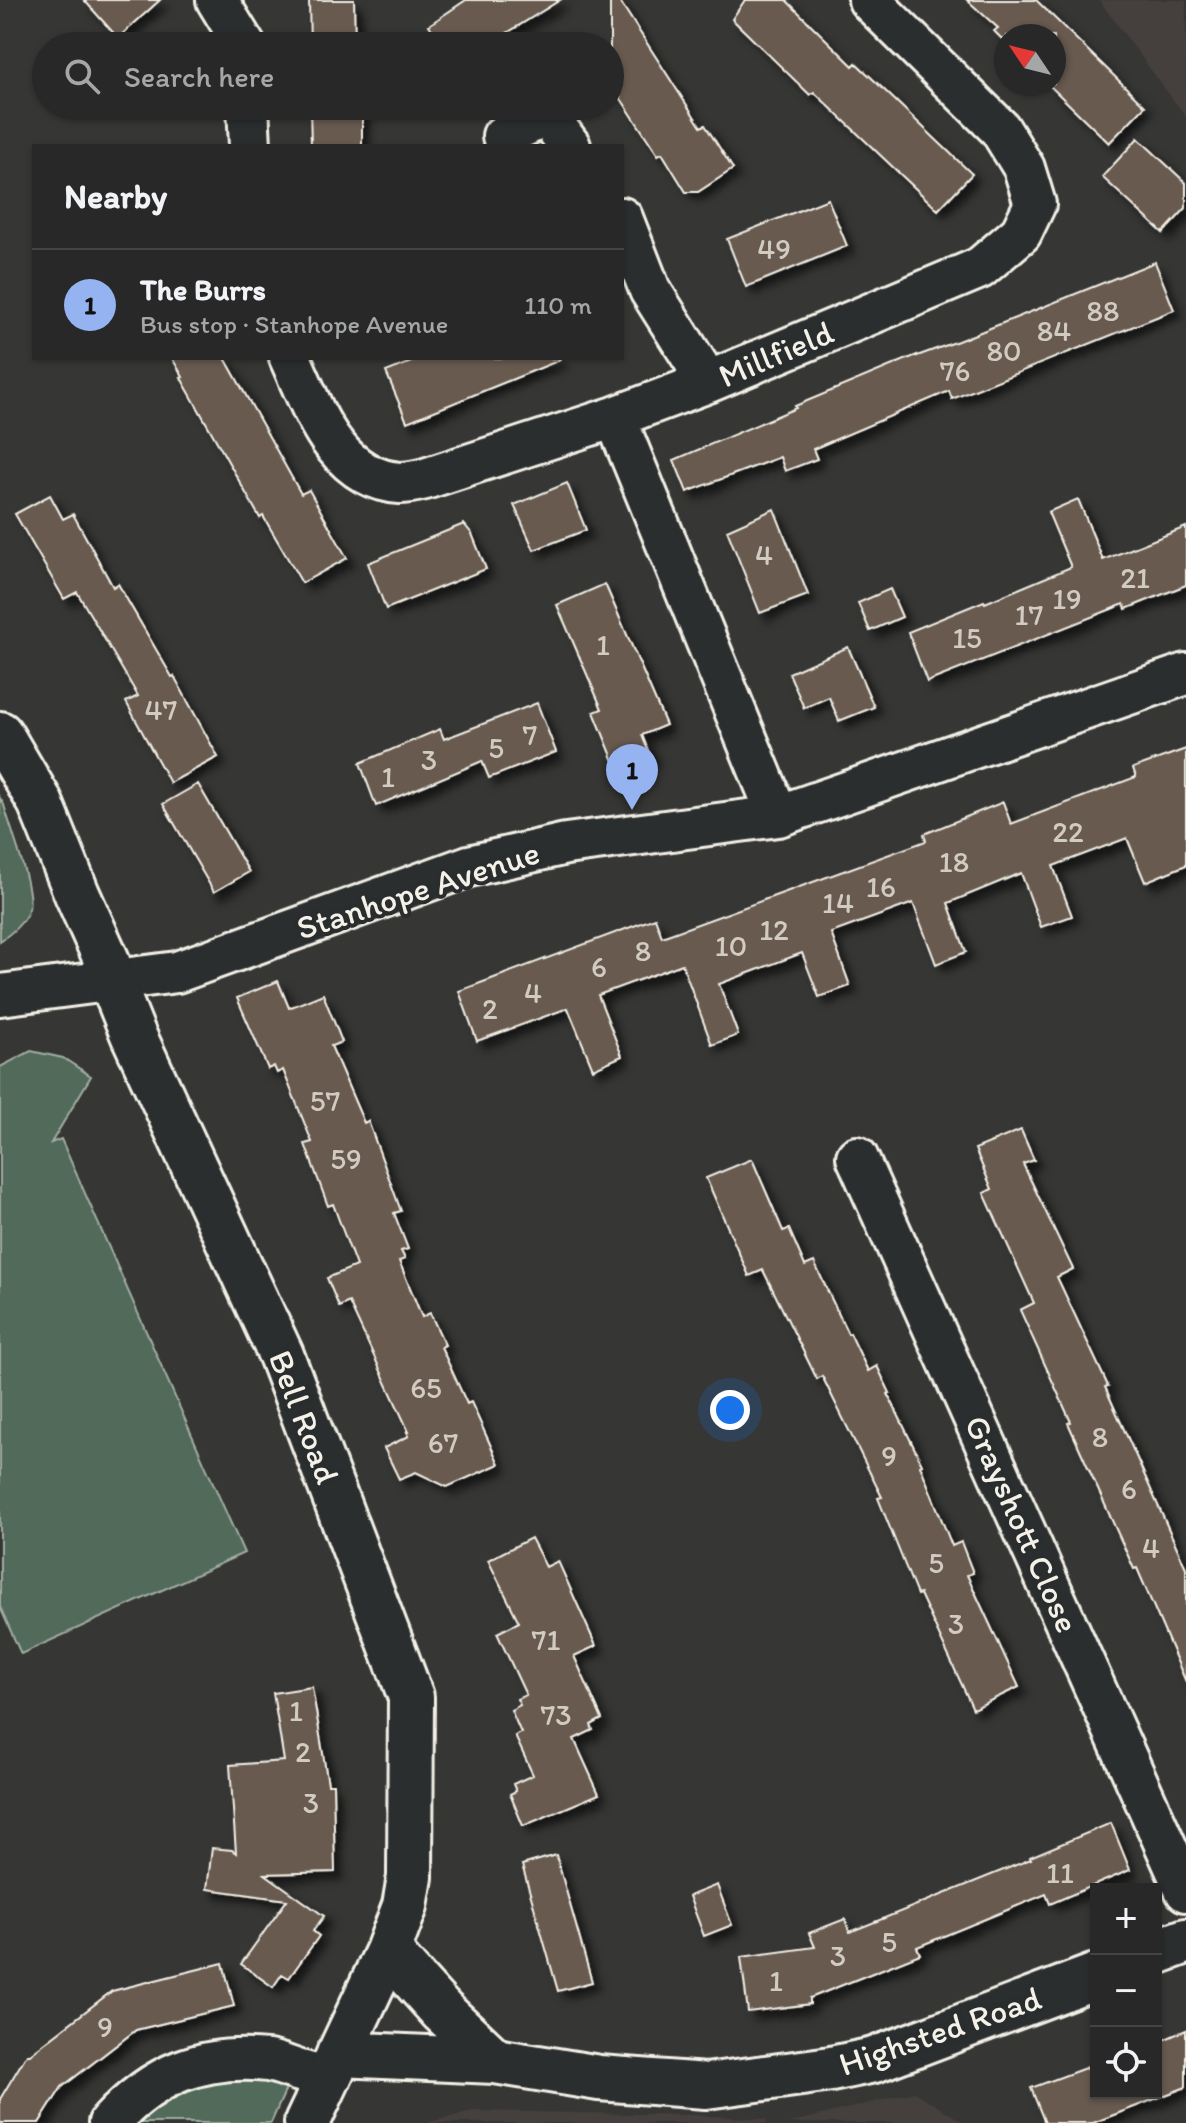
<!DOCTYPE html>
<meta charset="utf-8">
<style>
body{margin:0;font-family:Itim,sans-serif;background:#343434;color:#f1f3f6}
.controls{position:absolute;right:24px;bottom:24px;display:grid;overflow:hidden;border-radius:0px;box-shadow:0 2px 6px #0004}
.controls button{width:72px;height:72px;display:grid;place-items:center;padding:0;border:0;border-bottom:2px solid #444445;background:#282828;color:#f1f3f6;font:40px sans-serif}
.compass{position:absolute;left:994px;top:24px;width:72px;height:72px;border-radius:50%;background:#282828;box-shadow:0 2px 6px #0004;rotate:305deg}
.you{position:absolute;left:730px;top:1410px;width:28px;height:28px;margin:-20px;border:6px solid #fff;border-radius:50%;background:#1a73e8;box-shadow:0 0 0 12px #1a73e833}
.badge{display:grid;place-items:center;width:52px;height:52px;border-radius:50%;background:#95b2f1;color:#111;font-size:26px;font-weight:700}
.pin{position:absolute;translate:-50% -66px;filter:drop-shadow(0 2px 4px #0008)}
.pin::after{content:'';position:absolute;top:42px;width:28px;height:24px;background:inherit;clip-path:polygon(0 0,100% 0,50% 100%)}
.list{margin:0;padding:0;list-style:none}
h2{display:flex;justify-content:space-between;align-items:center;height:104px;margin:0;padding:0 32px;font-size:34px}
h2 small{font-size:26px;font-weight:400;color:#a5a6a8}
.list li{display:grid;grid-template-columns:52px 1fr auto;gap:24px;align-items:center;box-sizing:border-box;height:112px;padding:0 32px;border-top:2px solid #444445}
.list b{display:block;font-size:30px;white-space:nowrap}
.list p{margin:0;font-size:26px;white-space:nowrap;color:#a5a6a8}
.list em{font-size:26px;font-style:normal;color:#a5a6a8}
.icon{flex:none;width:44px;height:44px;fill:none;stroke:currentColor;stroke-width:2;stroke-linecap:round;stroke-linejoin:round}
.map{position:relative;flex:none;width:1186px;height:2123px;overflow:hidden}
.search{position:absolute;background:#282828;box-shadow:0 2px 6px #0004;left:32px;top:32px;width:592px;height:88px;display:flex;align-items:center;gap:20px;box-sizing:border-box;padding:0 28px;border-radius:44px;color:#a5a6a8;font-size:30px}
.panel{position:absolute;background:#282828;box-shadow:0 2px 6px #0004;left:32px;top:144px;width:592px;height:216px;border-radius:0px}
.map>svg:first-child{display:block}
.built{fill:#45413d}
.green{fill:#516b5a;stroke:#a2aea1;stroke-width:2}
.building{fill:#685a4f;stroke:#f4f1e8;stroke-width:2;filter:url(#shadow)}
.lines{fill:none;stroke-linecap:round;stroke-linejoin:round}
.street-casing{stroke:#f4f1e8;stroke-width:46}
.secondary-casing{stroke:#f4f1e8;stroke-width:50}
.street{stroke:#2a2d2e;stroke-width:40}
.secondary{stroke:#2a2d2e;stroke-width:44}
.labels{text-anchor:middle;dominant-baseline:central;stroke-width:8;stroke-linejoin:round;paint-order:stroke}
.number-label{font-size:30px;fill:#d1cbc2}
.street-label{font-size:34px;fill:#f4f1e8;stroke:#2a2d2e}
</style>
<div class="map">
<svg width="1186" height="2123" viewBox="0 0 1186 2123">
<defs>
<filter id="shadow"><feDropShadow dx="7" dy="7" stdDeviation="4" flood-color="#0009"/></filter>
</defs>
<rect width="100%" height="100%" fill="#363635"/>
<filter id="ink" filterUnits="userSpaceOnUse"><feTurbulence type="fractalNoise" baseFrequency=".0125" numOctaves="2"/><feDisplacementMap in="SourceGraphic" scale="16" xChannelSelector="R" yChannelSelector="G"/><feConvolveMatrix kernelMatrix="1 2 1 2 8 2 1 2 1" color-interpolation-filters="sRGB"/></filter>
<g filter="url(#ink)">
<path class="built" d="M1099,0H1186V117Z
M914,2092L965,2123H789Z
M472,2111L694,2115L765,2119L767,2123H427Z"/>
<path class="green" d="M0,798L4,805C10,827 34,889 29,909C24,923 12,933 0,941Z
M31,1051L63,1058L91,1076L51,1143L61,1139L244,1553L21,1654L0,1607V1067Z
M204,2073L289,2082L271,2123H121Z"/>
<path class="building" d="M84,0H160L118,38Z
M309,0H354L355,46H310Z
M466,0H560L486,46H443L429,25Z
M610,0H619L701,127L705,125L733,169L698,192H686L662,153L658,155L610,82Z
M745,0H786L853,66L856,63L972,174L938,210L814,92L810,95L732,19Z
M967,0H1036L1145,106L1109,143L1048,84H1054V36H1006V43L994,31L998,28Z
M310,106H362V146H311Z
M1138,138L1186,183V208L1163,233L1102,177Z
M828,199L847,246L746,287L727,239Z
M1155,262L1174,310L952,399L949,391L813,449L817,459L785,471L780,457L687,492L674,460L796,408L795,406L917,355V356L958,341Z
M172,358H225L301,494L309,490L347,558L302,583L263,516L260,518L181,378L183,377Z
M421,358H559L560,360L407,422L386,372Z
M567,483L586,530L534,550L514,505Z
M50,495L63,519L73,514L113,587L118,584L172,677L174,676L218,757L170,783L126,702L138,696L77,592L64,599L15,514Z
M1078,499L1103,560L1186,527V585L1126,609L1124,604L927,682L908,632L984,601L985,603L1071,567L1048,512Z
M774,509L808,595L760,613L727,530Z
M464,524L472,534L486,569L386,609L368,563Z
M605,584L666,725L642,735L651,758L618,771L594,712L602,709L557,605Z
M890,589L902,617L870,631L858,603Z
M848,647L874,707L839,721L829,697L804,708L789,673Z
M537,703L556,752L489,778L482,761L376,806L360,763L440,729L444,739Z
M1186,749V865L1145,882L1127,838L1053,866L1072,916L1041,927L1021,873L948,903L966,952L936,964L913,903L831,933L850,986L819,997L802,953L719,984L738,1035L712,1045L682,964L598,995L622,1056L593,1069L568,1008L477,1041L459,991L655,918L662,937L926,841L924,834L1003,802L1011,824L1136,777L1133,768Z
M198,784L249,872L214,892L163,804Z
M278,981L289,1008L323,994L342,1042L331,1046L364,1123L368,1121L401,1211L394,1213L408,1249L401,1251L405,1259L399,1261L422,1317L430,1313L445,1345L441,1347L467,1404L471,1402L499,1464L447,1487L416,1472L399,1479L384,1448L409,1436L407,1432H409L349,1302L339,1307L327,1278L356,1266L333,1204L328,1206L305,1144L312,1142L283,1070L277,1073L274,1066L268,1069L237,998Z
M1021,1130L1034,1160L1023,1164L1073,1269L1057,1277L1108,1386L1105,1387L1186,1568V1682L1137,1568L1134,1569L1068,1423L1071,1422L1020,1310L1034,1303L984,1193L992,1189L975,1149Z
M752,1159L783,1231L789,1229L805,1266L814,1262L848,1334L850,1333L868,1371L877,1366L890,1393L888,1394L922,1464L920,1465L952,1546L961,1542L973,1573L967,1575L1019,1687L973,1709L920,1594L917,1595L878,1498L882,1497L822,1376L817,1379L763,1270L749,1276L706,1178Z
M531,1538L546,1567L558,1561L596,1646L574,1656L602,1719L591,1725L593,1730L574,1739L599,1794L523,1826L510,1794L516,1791L513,1784L533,1775L515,1736L521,1733L511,1710L520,1705L517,1699L526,1695L497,1633L519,1622L488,1560Z
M312,1687L328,1784H333L335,1872L265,1874L324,1916L313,1931L319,1936L289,1978L282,1974L273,1987L241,1964L287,1900L207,1889L212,1848L232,1850L236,1853L230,1765L284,1761L273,1693Z
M1111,1823L1130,1870L1050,1904L1046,1894L917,1947L920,1954L810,1998V2004L748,2012L741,1957L815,1947L809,1933L845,1919L850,1932L1031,1859L1030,1857Z
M556,1855L592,1982L558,1991L522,1865Z
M717,1885L732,1925L704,1936L689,1896Z
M223,1963L234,2006L136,2030L62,2087L39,2123H0V2099L27,2054H30L112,1991Z
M1186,2030V2087L1093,2123H1045L1031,2088L1096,2064V2093H1156V2043Z"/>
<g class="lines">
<g class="street-casing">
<path id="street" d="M217,0L245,46
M248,106L250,146
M543,106L547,115L570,146
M503,136L547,115
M622,218L650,290L708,382
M290,358C313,408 335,479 400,483C408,483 417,481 425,479L615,417L708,382L980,268L1021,233L1035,204L1024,168L1000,129L869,0
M615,417L778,816
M0,995L177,972L469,866L566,844L778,816L1186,674
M857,1157L1186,1891
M109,2123C154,2074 202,2054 268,2061C280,2063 292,2069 304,2072C311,2075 320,2076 328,2077"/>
</g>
<g class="secondary-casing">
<path id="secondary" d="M0,734L40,802L77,894L107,961L112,982L133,1034L281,1355L411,1697L410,1877L405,1906L388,1951L307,2123
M388,1951L442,2011L495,2061
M1156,1952L1186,1941
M339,2054L495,2061L599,2078L706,2086L831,2069L874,2060L1096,1976"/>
</g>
<use href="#street" class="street"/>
<use href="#secondary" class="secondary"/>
</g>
</g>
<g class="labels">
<g class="number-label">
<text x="774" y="248">49</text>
<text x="1103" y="310">88</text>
<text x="1054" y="330">84</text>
<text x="1004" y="350">80</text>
<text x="955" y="370">76</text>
<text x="764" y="554">4</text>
<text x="1135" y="577">21</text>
<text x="1067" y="598">19</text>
<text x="1029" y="614">17</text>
<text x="967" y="637">15</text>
<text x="603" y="644">1</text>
<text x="161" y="709">47</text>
<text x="530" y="734">7</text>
<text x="496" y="747">5</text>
<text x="429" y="759">3</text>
<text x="388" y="776">1</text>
<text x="1068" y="831">22</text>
<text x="954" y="861">18</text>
<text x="881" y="886">16</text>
<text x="838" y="902">14</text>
<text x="774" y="929">12</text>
<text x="731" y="945">10</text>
<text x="643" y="950">8</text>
<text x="599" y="966">6</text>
<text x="533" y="992">4</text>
<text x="490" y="1008">2</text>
<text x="325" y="1100">57</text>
<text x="346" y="1158">59</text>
<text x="426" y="1387">65</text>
<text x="1100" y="1436">8</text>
<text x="443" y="1442">67</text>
<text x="889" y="1455">9</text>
<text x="1129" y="1488">6</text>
<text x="1151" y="1547">4</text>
<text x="936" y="1562">5</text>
<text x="956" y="1623">3</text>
<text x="546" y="1639">71</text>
<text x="296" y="1710">1</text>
<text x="556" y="1714">73</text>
<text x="303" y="1751">2</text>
<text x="311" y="1802">3</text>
<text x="1060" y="1872">11</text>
<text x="889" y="1941">5</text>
<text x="838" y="1955">3</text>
<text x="776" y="1980">1</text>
<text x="105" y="2026">9</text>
</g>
<g class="street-label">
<text transform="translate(776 354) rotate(-23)">Millfield</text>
<text transform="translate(418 890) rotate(-18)">Stanhope Avenue</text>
<text transform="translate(304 1417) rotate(69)">Bell Road</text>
<text transform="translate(1022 1524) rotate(66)">Grayshott Close</text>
<text transform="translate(940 2031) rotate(-19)">Highsted Road</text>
</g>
</g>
</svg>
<div class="controls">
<button>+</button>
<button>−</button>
<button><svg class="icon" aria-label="locate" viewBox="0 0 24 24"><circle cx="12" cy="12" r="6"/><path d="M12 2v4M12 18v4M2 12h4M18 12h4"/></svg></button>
</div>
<svg class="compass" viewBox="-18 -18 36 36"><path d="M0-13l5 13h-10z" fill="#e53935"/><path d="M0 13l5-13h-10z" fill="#a5a6a8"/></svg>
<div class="you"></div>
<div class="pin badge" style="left:632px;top:810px">1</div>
<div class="search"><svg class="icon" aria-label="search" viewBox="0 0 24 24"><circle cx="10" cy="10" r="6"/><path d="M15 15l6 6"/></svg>Search here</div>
<section class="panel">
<h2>Nearby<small></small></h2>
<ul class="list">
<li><span class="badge">1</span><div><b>The Burrs</b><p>Bus stop · Stanhope Avenue</p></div><em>110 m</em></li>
</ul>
</section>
</div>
